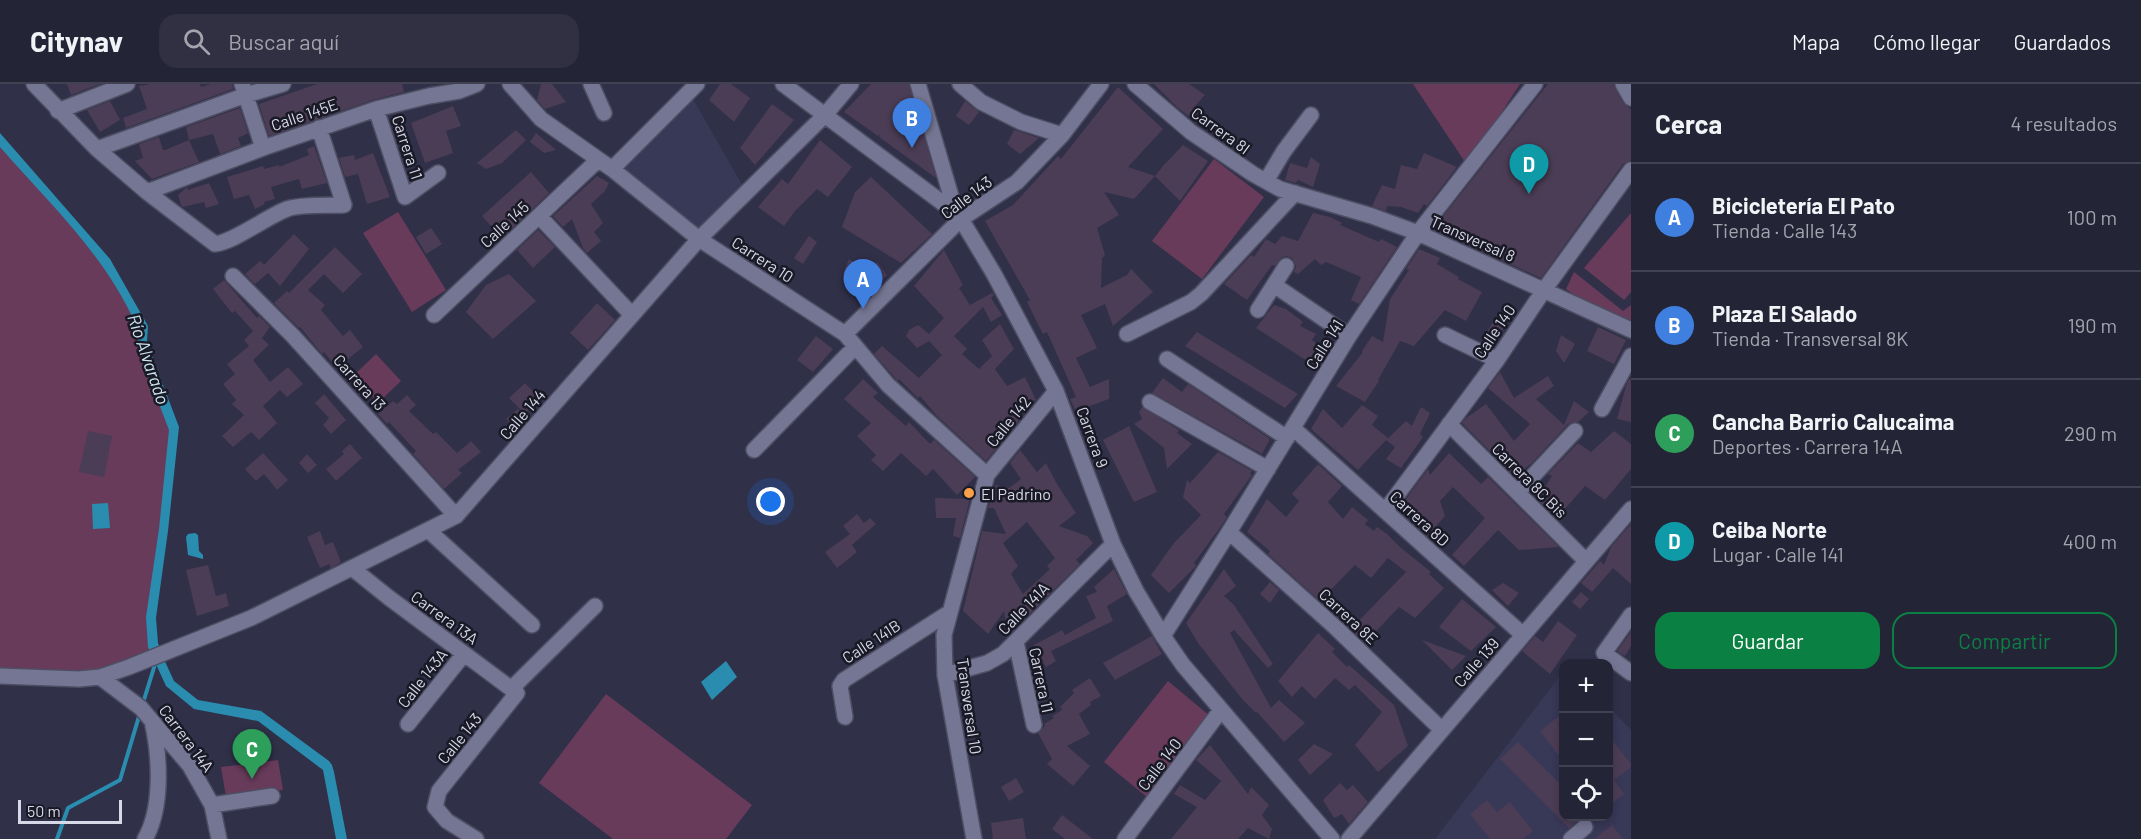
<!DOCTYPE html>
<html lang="es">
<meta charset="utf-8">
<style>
body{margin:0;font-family:Barlow,sans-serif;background:#303042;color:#f1f3f6}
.controls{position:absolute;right:18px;bottom:18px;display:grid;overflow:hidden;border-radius:12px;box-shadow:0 3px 9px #0003}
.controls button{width:54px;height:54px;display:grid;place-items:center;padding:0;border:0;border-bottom:2px solid #414152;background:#242437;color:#f1f3f6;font:30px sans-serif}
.scale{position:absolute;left:18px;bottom:15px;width:104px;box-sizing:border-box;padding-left:6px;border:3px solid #d7d8e8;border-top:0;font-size:16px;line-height:21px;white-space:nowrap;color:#d7d8e8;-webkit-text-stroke:4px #191a25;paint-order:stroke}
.you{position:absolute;left:771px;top:418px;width:21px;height:21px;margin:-15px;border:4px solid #fff;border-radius:50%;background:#1a73e8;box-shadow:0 0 0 9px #1a73e833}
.badge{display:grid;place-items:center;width:39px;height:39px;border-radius:50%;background:#0b8043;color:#fff;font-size:20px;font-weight:700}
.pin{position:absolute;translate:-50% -50px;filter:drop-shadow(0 2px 3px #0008)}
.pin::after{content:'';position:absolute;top:32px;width:21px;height:18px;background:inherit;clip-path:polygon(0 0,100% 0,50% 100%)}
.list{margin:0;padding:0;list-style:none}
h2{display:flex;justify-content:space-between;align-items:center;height:78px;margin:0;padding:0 24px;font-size:26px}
h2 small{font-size:20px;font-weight:400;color:#a3a4ad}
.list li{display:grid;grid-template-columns:39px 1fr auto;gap:18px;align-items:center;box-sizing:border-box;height:108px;padding:0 24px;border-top:2px solid #414152}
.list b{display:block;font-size:22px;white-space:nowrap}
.list p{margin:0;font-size:20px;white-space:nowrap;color:#a3a4ad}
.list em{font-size:20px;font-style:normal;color:#a3a4ad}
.actions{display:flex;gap:12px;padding:18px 24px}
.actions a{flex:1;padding:14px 0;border:2px solid #0b8043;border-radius:18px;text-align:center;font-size:21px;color:#0b8043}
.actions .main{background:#0b8043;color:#fff}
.icon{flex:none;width:33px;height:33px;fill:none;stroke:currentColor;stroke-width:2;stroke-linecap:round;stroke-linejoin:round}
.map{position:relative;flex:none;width:1631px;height:755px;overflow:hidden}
header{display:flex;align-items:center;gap:36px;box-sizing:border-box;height:84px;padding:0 30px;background:#242437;border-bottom:2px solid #414152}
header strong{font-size:28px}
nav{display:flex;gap:33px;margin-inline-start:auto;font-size:21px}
.search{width:420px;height:54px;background:#303042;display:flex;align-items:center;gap:15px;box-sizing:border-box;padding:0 21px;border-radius:18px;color:#a3a4ad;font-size:22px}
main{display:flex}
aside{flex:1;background:#242437}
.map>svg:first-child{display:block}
.built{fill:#383857}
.green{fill:#683b5b}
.water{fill:#2a8caf}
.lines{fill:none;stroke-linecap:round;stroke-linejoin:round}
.stream{stroke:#2a8caf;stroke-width:4}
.building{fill:#4b3d55;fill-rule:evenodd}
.minor-casing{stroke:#4d4e63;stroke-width:18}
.minor{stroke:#757693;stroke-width:15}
.poi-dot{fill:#f8a14a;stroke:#191a25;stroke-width:2}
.labels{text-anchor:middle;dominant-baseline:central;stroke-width:5;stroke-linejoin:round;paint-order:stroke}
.street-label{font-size:16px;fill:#d7d8e8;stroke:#191a25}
.poi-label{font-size:16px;fill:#d7d8e8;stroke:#191a25;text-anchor:start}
.water-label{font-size:18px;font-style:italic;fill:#cbe5f1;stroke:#191a25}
</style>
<header>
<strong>Citynav</strong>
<div class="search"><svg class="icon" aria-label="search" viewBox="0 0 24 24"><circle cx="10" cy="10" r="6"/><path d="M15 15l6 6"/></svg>Buscar aquí</div>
<nav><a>Mapa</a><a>Cómo llegar</a><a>Guardados</a></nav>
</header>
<main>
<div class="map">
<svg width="1631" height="755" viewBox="0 0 1631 755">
<rect width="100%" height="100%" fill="#303049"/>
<path class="built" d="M693,15L744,104L699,145L622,87Z
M1563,588L1564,732H1608L1609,623L1631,646V755H1435Z"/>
<path class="green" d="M1413,0H1520L1467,81Z
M0,56L107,178L142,242V257L174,345L151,534L157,572L100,592L0,588Z
M1214,75L1264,113L1202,195L1152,157Z
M398,128L446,206L412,228L363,149Z
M1631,129V208L1624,216L1584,184Z
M1574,188L1623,227L1631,221V241L1580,215L1566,205Z
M376,270L401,297L378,319L353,292Z
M1168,597L1211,633L1148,714L1104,678Z
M606,610L752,721L726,755H613L539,699Z
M278,676L283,706L226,713L221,683Z"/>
<path class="water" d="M0,49L110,175L148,242L147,257L149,264L179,343L168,447L156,534L158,559L162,571L174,597L198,616L261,627L329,677L332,681L334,688L347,755H336L323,686L319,683L258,637L194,625L166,602L148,563L146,533L159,445L169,346L139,268C137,259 139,248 136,241C106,172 49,119 0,63Z
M108,419L110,444L93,445L92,420Z
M195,449L198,451L199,467L203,471V475L188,471L186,453L188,450Z
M726,577L737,593L712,616L701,598Z"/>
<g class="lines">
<path class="stream" d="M143,619L156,577
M57,755L68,724L120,696L140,629"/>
</g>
<path class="building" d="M67,0H100L71,11Z
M151,0H200L201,3L211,0H232L233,5L126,44L123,34L147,25L139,2Z
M317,0H402L404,8L373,16L269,52L259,20Z
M541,0H552L566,18L545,25L537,16Z
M720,0H731L750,14L734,38L709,16Z
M871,0H909L936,94L879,53L880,50L878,52L844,28Z
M1154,0H1189L1205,11L1195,22L1220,41L1212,50L1178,24Z
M1548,0H1613L1623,19L1631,25V76L1623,80L1541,194L1433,145Z
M1118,3L1163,45L1128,83L1155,92L1134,115L1104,108L1119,131L1097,144L1105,171L1102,174L1101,204L1127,191L1131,185L1153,208L1113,242L1105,220L1081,231L1097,264L1076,274L1090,303L1109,295V315L1087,323L1088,326L1078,332L1070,315L1076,313L1047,248L1043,250L1027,218L1030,216L985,137L1013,121L1058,72L1061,75Z
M110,17L120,36L100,48L87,26Z
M965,17L979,28L969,41L956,32Z
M772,20L794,36L755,81L740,64Z
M453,22L461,42L446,47L453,69L425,79L411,39Z
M240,24L248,49L238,54L241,62L220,70L213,50L189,56L186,43Z
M516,46L526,56L502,79L486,85L477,79Z
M1014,46L1018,47L1039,54L1020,70L1007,60Z
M536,49L556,66L544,69L530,58Z
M159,53L163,66H165L189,56L199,78L152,95L135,77L143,74L139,60Z
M820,56L852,83L828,113L817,105L795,127L784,142L758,123L782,95L788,100Z
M1183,61L1208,77L1180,117L1155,92L1163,82Z
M314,62L327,99L302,105L299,95L271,103L275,115L264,118L265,120L255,125L249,111L234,115L227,93L263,82L264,85L279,81V83L309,71L307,65Z
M373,69L390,113L367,120L358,90L345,93L339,74L354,71L355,76Z
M1424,69L1457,83L1427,122L1424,120L1418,129L1401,123L1387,122L1386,127L1372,122L1382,101L1395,105L1401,81L1417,85Z
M1311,73L1320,80L1313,103L1298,96L1296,99L1285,96L1290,79L1307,84Z
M531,88L549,109L502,154L482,132Z
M597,92L609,99L605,107L591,120L603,139L594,148L601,157L587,169L583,164L572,135L563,143L553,132Z
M871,93L932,150L901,179L842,143L855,108Z
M209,99L219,120L206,124L204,118L183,123L181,121L178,111L187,103L188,106Z
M1313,129L1330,133L1342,139L1340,141L1379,158L1381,155L1397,163L1359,220L1351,216L1361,193L1326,178L1321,181L1315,175L1298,190L1294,188L1296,182L1292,174L1286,172L1281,174L1275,182L1272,181L1247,216L1224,200L1251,171L1254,173L1266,155L1275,160L1282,152L1298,157Z
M431,144L442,160L426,170L416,153Z
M538,146L555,163L533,184L517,166Z
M294,150L309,165L280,202L268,189L255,200L245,190L260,177L264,181Z
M809,152L817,158L803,180L794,174Z
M335,163L362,190L343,209L324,190L308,206L325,221L321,226L343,252L350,246L363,263L337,284L324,268L322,270L300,243L299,244L274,219L287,207L289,209Z
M1419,165L1440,174L1437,180L1459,193L1458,195L1482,208L1466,237L1445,226L1414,262L1400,257L1378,296L1379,297L1365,318L1336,302L1363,268L1362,267L1372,252L1383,258L1390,215L1409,186L1406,185Z
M944,166L963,201L959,204L970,221L992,209L994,211L991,214L1002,231L991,238L983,223L954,252L967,265L962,270L979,285L992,272L982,256L1000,240L1014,265L995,285L1007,302L1025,293L1036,316L1011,327L1020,335L986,377L937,332L920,312L918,314L899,295L898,297L895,294L874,270L882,262L919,294L942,271L929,257L917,264L906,252L909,246L918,241L929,250L944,234L914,202Z
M849,175L864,186L877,178L887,191L869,212L843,189Z
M509,190L536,217L493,255L466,228L486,201Z
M224,196L257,234L259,232L270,243L262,254L269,261L253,276L270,298L288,283L303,300L287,313L280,306L263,322L277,339L259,356L251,348L233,363L222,352L244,331L232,320L236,316L223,300L235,290L227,280L249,262L244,256L253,247L235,227L232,229L213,205Z
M597,219L615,236L588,266L570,249Z
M1274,221L1286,225L1303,238L1300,242L1316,250L1312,256L1328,268L1318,284L1256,244Z
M1495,235L1506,241L1491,260L1483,254Z
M1598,243L1626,256L1614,280L1587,267Z
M1197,248L1298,310L1285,324L1185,262Z
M1561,251L1575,260L1564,279L1556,267Z
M816,252L833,265L813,288L797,276Z
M1500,288L1514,314L1548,292L1554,302L1536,315L1564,341L1574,317L1589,328L1578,338H1573L1568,340L1532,379L1515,392L1462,339L1466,334L1486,320L1514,357L1530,340L1488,304Z
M1163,294L1182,308L1188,300L1270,355L1262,370L1152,309Z
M863,295L878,309L873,313L906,342L909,338L930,360L934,356L975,393L957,411L933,385L926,392L901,369L883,387L871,376L876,371L857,352L871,339L844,315Z
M1629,295L1631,296V338L1617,335L1626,302Z
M525,299L540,315L525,330L509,314Z
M324,310L346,336L331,350L323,341L329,334L315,319Z
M407,311L416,321L409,327L433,350L436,348L457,369L471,357L481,368L458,386L462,389L444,405L413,370L416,367L389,338L387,340L378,330L393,317L397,320Z
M1362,321L1378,332L1372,341L1388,354L1358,386L1311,345L1323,325L1342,344Z
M1142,323L1179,346L1177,349L1192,360L1167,385L1164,364L1134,340L1142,335L1139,328Z
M1421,323L1430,329L1420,350L1423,353L1401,384L1386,375L1395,363L1386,356L1406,337L1412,342Z
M518,325L528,335L518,347L506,335Z
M1129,342L1157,408L1134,418L1103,356Z
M88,347L112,352L104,393L79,388Z
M1614,347L1631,360V385L1605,416L1585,402L1557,434L1537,415L1552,392L1548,390L1578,359L1591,368Z
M350,360L362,374L336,397L326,385L344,370L342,367Z
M1020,366L1037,388L1046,379L1057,400L1076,429L1059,442L1087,452L1093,459L1076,476L1080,480L1012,547L1008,550L1004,527L988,550L963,527L982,447L1006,450L994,424H988L996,401L1009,404L1021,395L1010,379ZM1027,438L1055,474L1047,482L1050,485L1023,510L1011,490L1018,482L1003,459Z
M1218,368L1252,387L1250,390L1252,391L1224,430L1227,433L1219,445L1194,479L1196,481L1195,483L1169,509L1151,491L1174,459L1201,431L1183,413L1187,396L1190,399Z
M263,369L288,396L277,406L264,390L256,397L245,385Z
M1449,369L1481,400L1488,393L1559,463L1519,466L1498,446L1464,482L1452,471L1485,434L1453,403L1440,417L1445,432L1430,449L1401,422L1428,385L1430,391Z
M307,370L317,381L308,389L299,379Z
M1318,380L1342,402L1328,418L1343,435L1352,423L1368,436L1365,440L1374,447L1377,443L1387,450L1400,463L1431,488L1429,490L1444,504L1415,534L1399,523L1365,559L1351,545L1406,488L1388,474L1371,494L1355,481L1320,517L1268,470L1270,467L1247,448L1267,415L1286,433L1299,417L1292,410Z
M935,414L970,415L960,454L953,452L956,434H936Z
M857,430L864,439L870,434L876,440L852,461L857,468L837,484L825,468L850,450L843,442Z
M1631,440V500L1613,484L1592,508L1581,499L1600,477L1604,481L1611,463Z
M320,447L325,461L333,458L341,478L331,484L329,480L320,484L307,453Z
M208,481L216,512L226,509L229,522L197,532L186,486Z
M1114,485L1127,510L1107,522L1113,537L1051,567L1056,577L1046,583L1034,561L1062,546L1065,551L1096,534L1086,512L1097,508L1094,503Z
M1224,485L1236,502L1224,512L1234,521L1273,580L1268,584L1234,546L1230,549L1271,624L1279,616L1305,639L1284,658L1257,628L1256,629L1242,615L1198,559L1186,539Z
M1270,498L1279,506L1270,519L1260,510Z
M1503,499L1519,509L1508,522L1492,506Z
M1581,508L1589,515L1580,525L1572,518Z
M1462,515L1496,543L1471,567L1439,543Z
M1558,537L1577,551L1550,590L1522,567L1535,552L1543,558Z
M1631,548V562L1625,572L1617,567Z
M1318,549L1335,565L1332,568L1347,583L1349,581L1394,621L1408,662L1378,688L1355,661L1382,628L1355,601L1349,606L1335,594L1315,615L1302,602L1292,613L1278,597Z
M1152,552L1162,570L1115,596L1103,579Z
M1422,556L1466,572L1452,586Z
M1090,594L1101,612L1090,618L1091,621L1079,630L1090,650L1067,662L1090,682L1073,702L1047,680L1052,675L1038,649L1045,642L1044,640L1054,634L1052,632L1062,626L1060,623L1074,609L1072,606Z
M1563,629V677L1540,647Z
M1608,651L1631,680V683L1614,696L1624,710L1608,722Z
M1518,658L1563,703V732H1589L1588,734L1579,735L1569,744L1500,675Z
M1314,660L1333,670L1310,691L1298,676Z
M1210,661L1248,710L1251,703L1269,721L1262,731L1272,745L1269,755L1248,744L1238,755H1171L1197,723L1174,710L1180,701L1205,716L1221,697L1196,676Z
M1016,694L1024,708L1009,717L1001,703Z
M1340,699L1347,706L1353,701L1368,718L1349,740L1342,730L1334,734L1323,716Z
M1487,716L1497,728L1510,718L1533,747L1523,755H1490L1470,730Z
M1062,731L1093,755H1065L1052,745Z
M1023,734L1026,755H993L991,739Z
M1612,741L1623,755H1594Z"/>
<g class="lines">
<g class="minor-casing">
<path id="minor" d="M34,0L97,65L147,108L215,160C234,158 266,133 287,125C301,120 328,122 344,121L319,44
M242,0L263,64
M510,0L541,35L612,85L699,155L845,250L888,301L987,391
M591,0L604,29
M783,0L956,129L961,135L994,190L1056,307L1113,460L1136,507L1163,552L1183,581L1332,755
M918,0L956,129
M960,0L981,18L1021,38L1062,51
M1135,0L1191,48L1253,90L1280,105L1372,132L1418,149L1631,246
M1623,0L1631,14
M376,25L405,113L438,89
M58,27L127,0
M97,65L246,11L283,0
M612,85L697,0
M1266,97L1284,67L1311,31
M147,108L263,64L376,25L429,12L459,7L477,0
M539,132L632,231
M233,192L293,252L456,432
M1274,201L1349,252
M1258,226L1286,182
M434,231L598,76
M845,250L961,135L1017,98L1062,51L1101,0
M1127,250L1191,218L1201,210L1295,109
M1445,251L1497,276
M1167,275L1287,354
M1150,318L1268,385
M1602,325L1631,272
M1449,340L1586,477
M1293,344L1523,551
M754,366L855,263
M1518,408L1575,347
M1385,427L1497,276L1544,206L1631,86
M428,446L532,541
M1229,448L1335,543L1442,646
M352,484L388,513L517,609L439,707L435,723L447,737L476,755
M1631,531L1604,569L1631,589
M1163,552L1229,448L1349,252L1418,149L1535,0
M1016,558L1034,641
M945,591L987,579L1003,570L1113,460
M0,592L79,595L100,593L129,583L251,534L456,432L699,155L825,31L851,0
M100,593L141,624L190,682L212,721L219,755
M512,604L595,522
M845,633L840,602L844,596L950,528
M408,640L464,570
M212,721L272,712
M145,755C163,723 160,672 152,637
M974,755L945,591L944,551L987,391L1056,307
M1125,755L1221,626
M1349,755L1631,425
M1571,755L1585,743"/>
</g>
<use href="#minor" class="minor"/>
</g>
<circle class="poi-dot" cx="969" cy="409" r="6"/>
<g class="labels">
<g class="street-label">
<text transform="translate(304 30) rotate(-19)">Calle 145E</text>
<text transform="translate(1221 46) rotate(36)">Carrera 8I</text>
<text transform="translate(408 63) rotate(72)">Carrera 11</text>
<text transform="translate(966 113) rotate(-37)">Calle 143</text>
<text transform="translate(504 140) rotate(-43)">Calle 145</text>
<text transform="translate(1473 154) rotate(24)">Transversal 8</text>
<text transform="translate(763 175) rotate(33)">Carrera 10</text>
<text transform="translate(1494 247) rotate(-56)">Calle 140</text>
<text transform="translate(1324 260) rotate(-58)">Calle 141</text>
<text transform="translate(360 298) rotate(48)">Carrera 13</text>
<text transform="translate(522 330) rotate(-49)">Calle 144</text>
<text transform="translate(1008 337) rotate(-51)">Calle 142</text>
<text transform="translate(1093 353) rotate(70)">Carrera 9</text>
<text transform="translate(1530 396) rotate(45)">Carrera 8C Bis</text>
<text transform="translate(1420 434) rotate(42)">Carrera 8D</text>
<text transform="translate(1023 524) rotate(-46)">Calle 141A</text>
<text transform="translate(1349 532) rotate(43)">Carrera 8E</text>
<text transform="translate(445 533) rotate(36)">Carrera 13A</text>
<text transform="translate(871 557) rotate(-33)">Calle 141B</text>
<text transform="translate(1476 578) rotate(-49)">Calle 139</text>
<text transform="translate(422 594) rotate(-52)">Calle 143A</text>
<text transform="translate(1042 596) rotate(78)">Carrera 11</text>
<text transform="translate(970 622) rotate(82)">Transversal 10</text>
<text transform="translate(187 654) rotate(53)">Carrera 14A</text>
<text transform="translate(459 654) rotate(-51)">Calle 143</text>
<text transform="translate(1159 680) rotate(-53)">Calle 140</text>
</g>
<g class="poi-label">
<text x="981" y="409">El Padrino</text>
</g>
<g class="water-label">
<text transform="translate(149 275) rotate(71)">Río Alvarado</text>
</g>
</g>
</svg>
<div class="controls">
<button>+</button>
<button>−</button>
<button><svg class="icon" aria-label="locate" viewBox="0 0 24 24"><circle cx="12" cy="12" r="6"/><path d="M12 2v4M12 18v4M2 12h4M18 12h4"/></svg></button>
</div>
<div class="scale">50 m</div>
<div class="you"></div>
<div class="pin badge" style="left:863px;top:225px;background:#3f7fe0">A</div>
<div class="pin badge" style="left:912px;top:64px;background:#3f7fe0">B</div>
<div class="pin badge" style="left:252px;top:695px;background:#2e9e5b">C</div>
<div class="pin badge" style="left:1529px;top:110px;background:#0f9aa8">D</div>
</div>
<aside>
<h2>Cerca<small>4 resultados</small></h2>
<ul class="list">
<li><span class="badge" style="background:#3f7fe0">A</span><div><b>Bicicletería El Pato</b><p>Tienda · Calle 143</p></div><em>100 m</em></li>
<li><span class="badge" style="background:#3f7fe0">B</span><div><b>Plaza El Salado</b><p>Tienda · Transversal 8K</p></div><em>190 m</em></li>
<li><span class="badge" style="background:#2e9e5b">C</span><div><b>Cancha Barrio Calucaima</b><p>Deportes · Carrera 14A</p></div><em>290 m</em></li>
<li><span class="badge" style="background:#0f9aa8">D</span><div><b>Ceiba Norte</b><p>Lugar · Calle 141</p></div><em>400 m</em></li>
</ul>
<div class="actions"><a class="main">Guardar</a><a>Compartir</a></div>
</aside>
</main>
